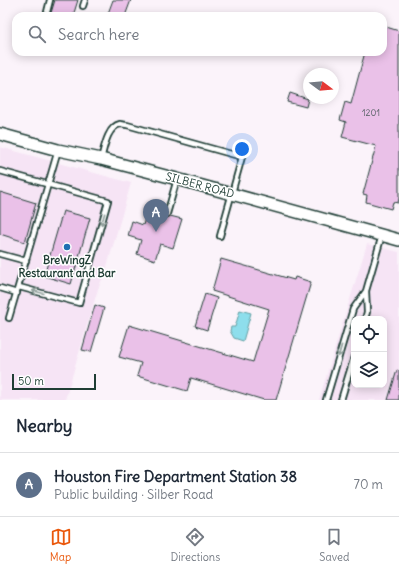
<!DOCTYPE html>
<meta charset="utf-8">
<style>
body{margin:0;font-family:Delius,sans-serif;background:#f2f2f3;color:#1f2937}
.controls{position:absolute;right:12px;bottom:12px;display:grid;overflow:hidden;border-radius:8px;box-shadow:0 2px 10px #0003}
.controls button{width:36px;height:36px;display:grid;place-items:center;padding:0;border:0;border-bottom:1px solid #e0e1e3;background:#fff;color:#1f2937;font:20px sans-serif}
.compass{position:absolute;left:303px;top:68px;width:36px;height:36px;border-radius:50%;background:#fff;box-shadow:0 2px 10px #0003;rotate:106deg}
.scale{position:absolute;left:12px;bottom:10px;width:84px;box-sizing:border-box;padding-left:4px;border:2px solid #1f3d34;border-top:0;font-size:11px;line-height:14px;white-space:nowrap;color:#1f3d34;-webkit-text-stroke:3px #fff;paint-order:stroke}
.you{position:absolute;left:242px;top:149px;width:14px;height:14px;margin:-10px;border:3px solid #fff;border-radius:50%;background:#1a73e8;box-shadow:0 0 0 6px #1a73e833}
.badge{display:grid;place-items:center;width:26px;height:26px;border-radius:50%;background:#ea580c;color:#fff;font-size:13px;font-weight:700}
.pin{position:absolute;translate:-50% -33px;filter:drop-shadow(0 1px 2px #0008)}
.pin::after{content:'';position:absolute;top:21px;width:14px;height:12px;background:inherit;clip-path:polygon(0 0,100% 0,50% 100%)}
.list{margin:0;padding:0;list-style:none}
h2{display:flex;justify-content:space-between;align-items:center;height:52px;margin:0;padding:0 16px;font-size:17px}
h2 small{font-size:13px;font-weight:400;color:#747a83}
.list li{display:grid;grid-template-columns:26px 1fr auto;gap:12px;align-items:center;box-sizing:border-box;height:64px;padding:0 16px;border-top:1px solid #e0e1e3}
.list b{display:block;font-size:15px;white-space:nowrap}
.list p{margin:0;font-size:13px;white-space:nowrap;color:#747a83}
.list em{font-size:13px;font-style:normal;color:#747a83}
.icon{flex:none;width:22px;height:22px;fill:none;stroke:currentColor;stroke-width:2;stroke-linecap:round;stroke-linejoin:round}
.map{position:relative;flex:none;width:399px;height:400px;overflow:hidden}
.search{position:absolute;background:#fff;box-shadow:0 2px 10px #0003;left:12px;right:12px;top:12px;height:44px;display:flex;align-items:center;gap:10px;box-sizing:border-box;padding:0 14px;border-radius:12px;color:#747a83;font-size:15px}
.sheet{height:116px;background:#fff}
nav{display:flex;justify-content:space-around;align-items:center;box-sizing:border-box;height:56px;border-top:1px solid #e0e1e3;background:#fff;font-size:11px;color:#747a83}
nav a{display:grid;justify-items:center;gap:2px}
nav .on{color:#ea580c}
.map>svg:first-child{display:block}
.built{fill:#f6e4f5;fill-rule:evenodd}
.water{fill:#8edeec;stroke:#629ea2}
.building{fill:#eac1e8;stroke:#1f3d34}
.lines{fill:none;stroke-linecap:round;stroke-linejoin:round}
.service-casing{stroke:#1f3d34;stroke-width:8}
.tertiary-casing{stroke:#1f3d34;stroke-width:14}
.service{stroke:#fff;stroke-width:4.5}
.tertiary{stroke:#fff;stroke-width:11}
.oneway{stroke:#8f9e9a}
.poi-dot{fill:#1f6fb2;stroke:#fff;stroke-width:1.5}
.labels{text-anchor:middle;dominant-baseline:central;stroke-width:3;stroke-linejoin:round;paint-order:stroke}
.number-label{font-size:9px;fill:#525e61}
.street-label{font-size:11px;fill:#1f3d34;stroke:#fff}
.poi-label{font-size:11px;font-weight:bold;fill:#1f3d34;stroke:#fff}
</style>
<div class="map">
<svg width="399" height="400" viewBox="0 0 399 400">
<rect width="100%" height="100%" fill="#fbf3fa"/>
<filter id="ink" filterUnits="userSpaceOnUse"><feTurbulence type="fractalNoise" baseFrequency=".025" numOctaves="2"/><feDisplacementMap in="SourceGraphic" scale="8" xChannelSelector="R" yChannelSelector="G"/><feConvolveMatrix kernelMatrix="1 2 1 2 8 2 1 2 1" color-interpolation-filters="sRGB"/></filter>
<g filter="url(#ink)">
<path class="built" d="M0,147L131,183L106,270L98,289L65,400H0Z
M367,244L399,252V400H319ZM354,319H384V385H354Z"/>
<path class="water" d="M240,310L251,313L243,341L234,338L230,331L231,327H235Z"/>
<path class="building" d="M55,0H78L73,16H50Z
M113,0H131L125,16H107Z
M383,26L399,31V198L398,203L393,202L391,209L366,202L367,195L363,194L376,146L342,137L346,122L340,120L345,102L351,104L365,52H383Z
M290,93L308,99L306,107L287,102Z
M0,192L36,203L25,242L0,234Z
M148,209L163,214L166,217L170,216L182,219L173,248L160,244L155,260L137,254L141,240L128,236L132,221L143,225Z
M63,211L90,218L71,284L44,276Z
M221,259L294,280L295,277L311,282L276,400H264L191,378L187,391L137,376L141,363L119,357L129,325L253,362L269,309L212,291Z
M205,294L217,298L207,330L195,326Z
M95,305L104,308L91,352L82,350Z
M397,370L399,371V400H388Z"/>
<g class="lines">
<g class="service-casing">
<path id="service" d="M83,6L85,0
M46,16L50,0
M101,159C104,149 107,127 120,124C122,124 124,125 127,125L242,157L220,236
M0,171L108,201L79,303L19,287
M167,214L177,179
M0,254L26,261
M0,288L17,293
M9,318L58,150
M365,319L367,312L366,291L382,235
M326,400L353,309L366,291
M341,400L354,357"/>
</g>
<g class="tertiary-casing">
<path id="tertiary" d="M0,134L58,150L101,159L177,179L399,240"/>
</g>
<use href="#service" class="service"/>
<use href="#tertiary" class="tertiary"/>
</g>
<defs><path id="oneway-shaft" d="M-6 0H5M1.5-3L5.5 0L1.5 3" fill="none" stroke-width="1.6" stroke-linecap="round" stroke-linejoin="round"/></defs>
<g class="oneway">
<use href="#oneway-shaft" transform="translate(103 219) rotate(106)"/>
<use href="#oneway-shaft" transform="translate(38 292) rotate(-166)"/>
<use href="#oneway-shaft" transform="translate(340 351) rotate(106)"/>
</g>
</g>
<circle class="poi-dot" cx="67" cy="247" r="4"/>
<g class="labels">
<g class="number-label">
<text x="371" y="112">1201</text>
</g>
<g class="street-label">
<text transform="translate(200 185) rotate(15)">SILBER ROAD</text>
</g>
<g class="poi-label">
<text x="67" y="260">BreWingZ<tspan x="67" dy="13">Restaurant and Bar</tspan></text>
</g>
</g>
</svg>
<div class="controls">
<button><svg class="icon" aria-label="locate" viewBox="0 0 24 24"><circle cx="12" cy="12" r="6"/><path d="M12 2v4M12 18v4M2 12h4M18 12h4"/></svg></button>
<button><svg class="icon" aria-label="layers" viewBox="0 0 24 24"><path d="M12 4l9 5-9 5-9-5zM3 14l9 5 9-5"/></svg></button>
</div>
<svg class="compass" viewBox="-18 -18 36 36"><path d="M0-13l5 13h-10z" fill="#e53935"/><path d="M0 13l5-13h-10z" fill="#747a83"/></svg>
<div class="scale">50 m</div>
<div class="you"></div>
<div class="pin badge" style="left:156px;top:232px;background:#5c6f8a">A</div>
<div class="search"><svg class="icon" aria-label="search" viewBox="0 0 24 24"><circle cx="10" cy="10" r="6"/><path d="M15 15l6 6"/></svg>Search here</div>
</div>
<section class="sheet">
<h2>Nearby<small></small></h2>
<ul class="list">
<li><span class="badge" style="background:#5c6f8a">A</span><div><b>Houston Fire Department Station 38</b><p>Public building · Silber Road</p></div><em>70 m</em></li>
</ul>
</section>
<nav>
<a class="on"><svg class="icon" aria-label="map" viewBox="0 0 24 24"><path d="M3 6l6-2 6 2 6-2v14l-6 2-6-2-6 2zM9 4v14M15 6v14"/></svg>Map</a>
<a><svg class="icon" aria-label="directions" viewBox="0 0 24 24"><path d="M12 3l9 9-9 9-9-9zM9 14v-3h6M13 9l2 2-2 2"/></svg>Directions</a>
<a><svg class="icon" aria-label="saved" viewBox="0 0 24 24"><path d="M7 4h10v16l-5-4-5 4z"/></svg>Saved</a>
</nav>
